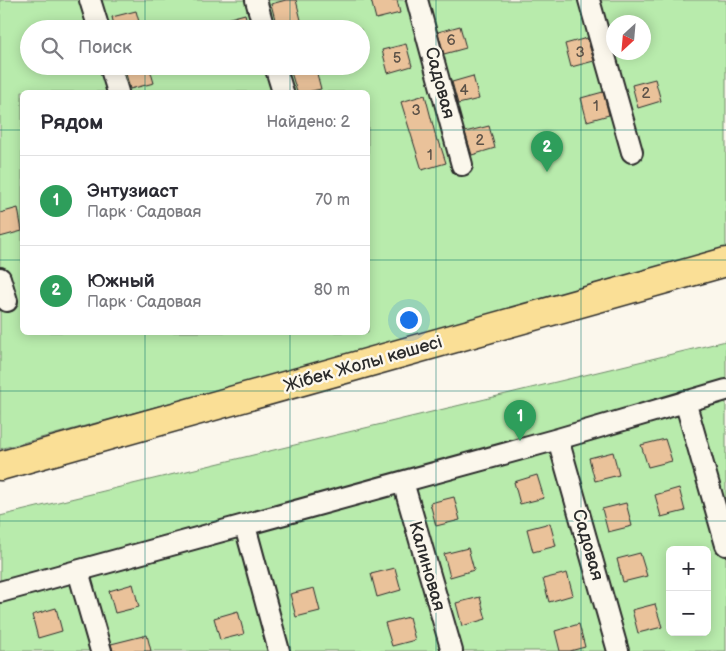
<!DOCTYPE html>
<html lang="ru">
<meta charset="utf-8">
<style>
body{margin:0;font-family:"Balsamiq Sans",sans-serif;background:#f2f2f3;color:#2b2b33}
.controls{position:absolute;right:15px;bottom:15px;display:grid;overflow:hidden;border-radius:8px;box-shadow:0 2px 12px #0003}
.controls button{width:45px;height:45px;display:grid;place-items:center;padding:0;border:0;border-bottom:1px solid #e1e1e2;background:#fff;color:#2b2b33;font:25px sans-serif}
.compass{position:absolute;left:606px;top:15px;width:45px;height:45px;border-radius:50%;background:#fff;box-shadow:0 2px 12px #0003;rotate:206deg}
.you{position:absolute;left:408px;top:319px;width:18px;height:18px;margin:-12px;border:4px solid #fff;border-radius:50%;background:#1a73e8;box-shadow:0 0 0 8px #1a73e833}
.badge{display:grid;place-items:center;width:32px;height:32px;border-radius:50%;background:#ea580c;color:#fff;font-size:16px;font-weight:700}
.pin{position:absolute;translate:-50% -41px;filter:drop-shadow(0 1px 2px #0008)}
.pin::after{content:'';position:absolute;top:26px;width:18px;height:15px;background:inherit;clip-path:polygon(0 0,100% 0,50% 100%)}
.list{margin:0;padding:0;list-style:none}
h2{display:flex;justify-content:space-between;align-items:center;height:65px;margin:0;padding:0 20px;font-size:21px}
h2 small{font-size:16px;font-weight:400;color:#7c7c81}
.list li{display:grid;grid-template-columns:32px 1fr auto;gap:15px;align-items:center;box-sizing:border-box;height:90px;padding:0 20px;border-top:1px solid #e1e1e2}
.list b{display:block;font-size:19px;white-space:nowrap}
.list p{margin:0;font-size:16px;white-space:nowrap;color:#7c7c81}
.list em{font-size:16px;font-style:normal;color:#7c7c81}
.icon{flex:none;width:28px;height:28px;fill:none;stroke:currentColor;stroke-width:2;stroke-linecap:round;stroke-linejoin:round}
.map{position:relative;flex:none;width:726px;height:651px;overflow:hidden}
.search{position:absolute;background:#fff;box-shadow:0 2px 12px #0003;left:20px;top:20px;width:350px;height:55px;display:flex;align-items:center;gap:12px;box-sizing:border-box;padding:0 18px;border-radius:28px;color:#7c7c81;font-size:19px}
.panel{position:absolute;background:#fff;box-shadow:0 2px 12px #0003;left:20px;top:90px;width:350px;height:245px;border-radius:8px}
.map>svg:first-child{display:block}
.green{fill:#b8ebac;stroke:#728b6c;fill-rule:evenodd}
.building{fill:#eac29a;stroke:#2b2b2b}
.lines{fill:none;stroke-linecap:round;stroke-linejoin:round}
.street-casing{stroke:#2b2b2b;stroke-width:24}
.highway-casing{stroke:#2b2b2b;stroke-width:31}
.street{stroke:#fbf7ec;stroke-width:20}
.highway{stroke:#fadf96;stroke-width:28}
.grid{fill:none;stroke:#0f766e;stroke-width:1;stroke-opacity:0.55}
.labels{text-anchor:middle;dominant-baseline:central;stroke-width:5;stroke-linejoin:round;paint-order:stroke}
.number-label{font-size:15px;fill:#5b5147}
.street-label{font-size:18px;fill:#2b2b2b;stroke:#fbf7ec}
</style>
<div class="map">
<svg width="726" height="651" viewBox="0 0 726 651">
<rect width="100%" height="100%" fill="#fbf7ec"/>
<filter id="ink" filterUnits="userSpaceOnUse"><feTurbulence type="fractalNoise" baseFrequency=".02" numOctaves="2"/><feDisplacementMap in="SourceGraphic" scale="10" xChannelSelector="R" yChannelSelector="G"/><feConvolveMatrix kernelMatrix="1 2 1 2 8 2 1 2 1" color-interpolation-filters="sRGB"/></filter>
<g filter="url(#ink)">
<path class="green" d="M0,0H726V252L0,449ZM614,22H644V52H614ZM29,29H361V66H29ZM22,92H368V332H22Z
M726,341V651H0V516ZM670,550H707V632H670Z"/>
<path class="building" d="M286,0H296L301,20L277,27L271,4Z
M371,0H397L400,13L376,19Z
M136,11L141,29H115L112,17Z
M245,14L249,29H208L207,24Z
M460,26L466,48L444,54L438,32Z
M587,38L594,61L571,67L565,44Z
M406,44L412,66L388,73L382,50Z
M124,66H149L154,83L130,89Z
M315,66L321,89L307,92H297L291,72Z
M473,76L479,99L458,104L452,82Z
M655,79L661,101L638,108L632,85Z
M603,92L609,115L587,121L581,98Z
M425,95L437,141H439L446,163L422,170L401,102Z
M489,126L495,148L472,155L465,132Z
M18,208L22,231L0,237V213Z
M665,439L672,461L648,467L641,445Z
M613,452L619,475L595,481L589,458Z
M537,475L544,498L520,504L514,482Z
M679,488L685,511L661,517L655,495Z
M454,497L460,520L436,526L430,503Z
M626,503L632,526L608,532L602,509Z
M550,523L556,546L533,552L527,529Z
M468,548L474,570L450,577L444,554Z
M640,553L647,576L623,582L617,559Z
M395,568L401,590L377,597L371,574Z
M567,573L573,595L549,602L543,579Z
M133,584L139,607L115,613L109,591Z
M314,588L320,611L296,617L290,594Z
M480,597L486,619L462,626L456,603Z
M655,604L662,627L638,633L632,610Z
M56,608L62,631L38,638L32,615Z
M238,611L244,634L220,640L214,618Z
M409,617L415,640L392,646L385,623Z
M579,624L585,647L570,651H560L555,631Z
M147,635L151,651H113L111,644Z"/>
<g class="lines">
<g class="street-casing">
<path id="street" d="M90,0L99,29
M256,0L264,29
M417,0L462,165
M589,0L632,152
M110,66L118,92
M275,66L283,92
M0,278L7,301
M685,401L726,545
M558,439L618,651
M403,482L452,651
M245,526L279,651
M78,571L101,651
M0,592L558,439L726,390"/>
</g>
<g class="highway-casing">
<path id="highway" d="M0,466L726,262"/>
</g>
<use href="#street" class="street"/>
<use href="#highway" class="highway"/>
</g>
</g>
<path class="grid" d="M145,0V29M290,0V29M436,0V651M581,0V651M145,66V92M290,66V92M0,130H22M368,130H726M0,260H22M368,260H726M145,332V651M290,332V651M0,391H726M0,521H726"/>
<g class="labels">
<g class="number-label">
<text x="451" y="40">6</text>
<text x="580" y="52">3</text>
<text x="397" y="58">5</text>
<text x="464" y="90">4</text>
<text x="646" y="93">2</text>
<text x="596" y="106">1</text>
<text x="416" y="110">3</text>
<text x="480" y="140">2</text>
<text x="430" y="155">1</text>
</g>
<g class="street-label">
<text transform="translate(440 83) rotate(75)">Садовая</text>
<text transform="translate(363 364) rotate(-16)">Жібек Жолы көшесі</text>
<text transform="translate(588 545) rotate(74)">Садовая</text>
<text transform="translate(427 566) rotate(74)">Калиновая</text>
</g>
</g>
</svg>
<div class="controls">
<button>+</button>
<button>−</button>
</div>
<svg class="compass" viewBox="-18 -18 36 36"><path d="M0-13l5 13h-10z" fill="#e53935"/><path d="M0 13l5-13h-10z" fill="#7c7c81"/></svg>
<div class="you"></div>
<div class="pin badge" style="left:520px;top:441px;background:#2e9e5b">1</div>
<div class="pin badge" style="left:547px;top:172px;background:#2e9e5b">2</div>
<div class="search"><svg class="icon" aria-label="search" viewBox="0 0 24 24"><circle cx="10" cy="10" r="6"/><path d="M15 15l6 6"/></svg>Поиск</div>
<section class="panel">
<h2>Рядом<small>Найдено: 2</small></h2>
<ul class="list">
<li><span class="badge" style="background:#2e9e5b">1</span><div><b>Энтузиаст</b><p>Парк · Садовая</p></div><em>70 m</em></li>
<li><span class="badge" style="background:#2e9e5b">2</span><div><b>Южный</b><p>Парк · Садовая</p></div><em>80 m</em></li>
</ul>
</section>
</div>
